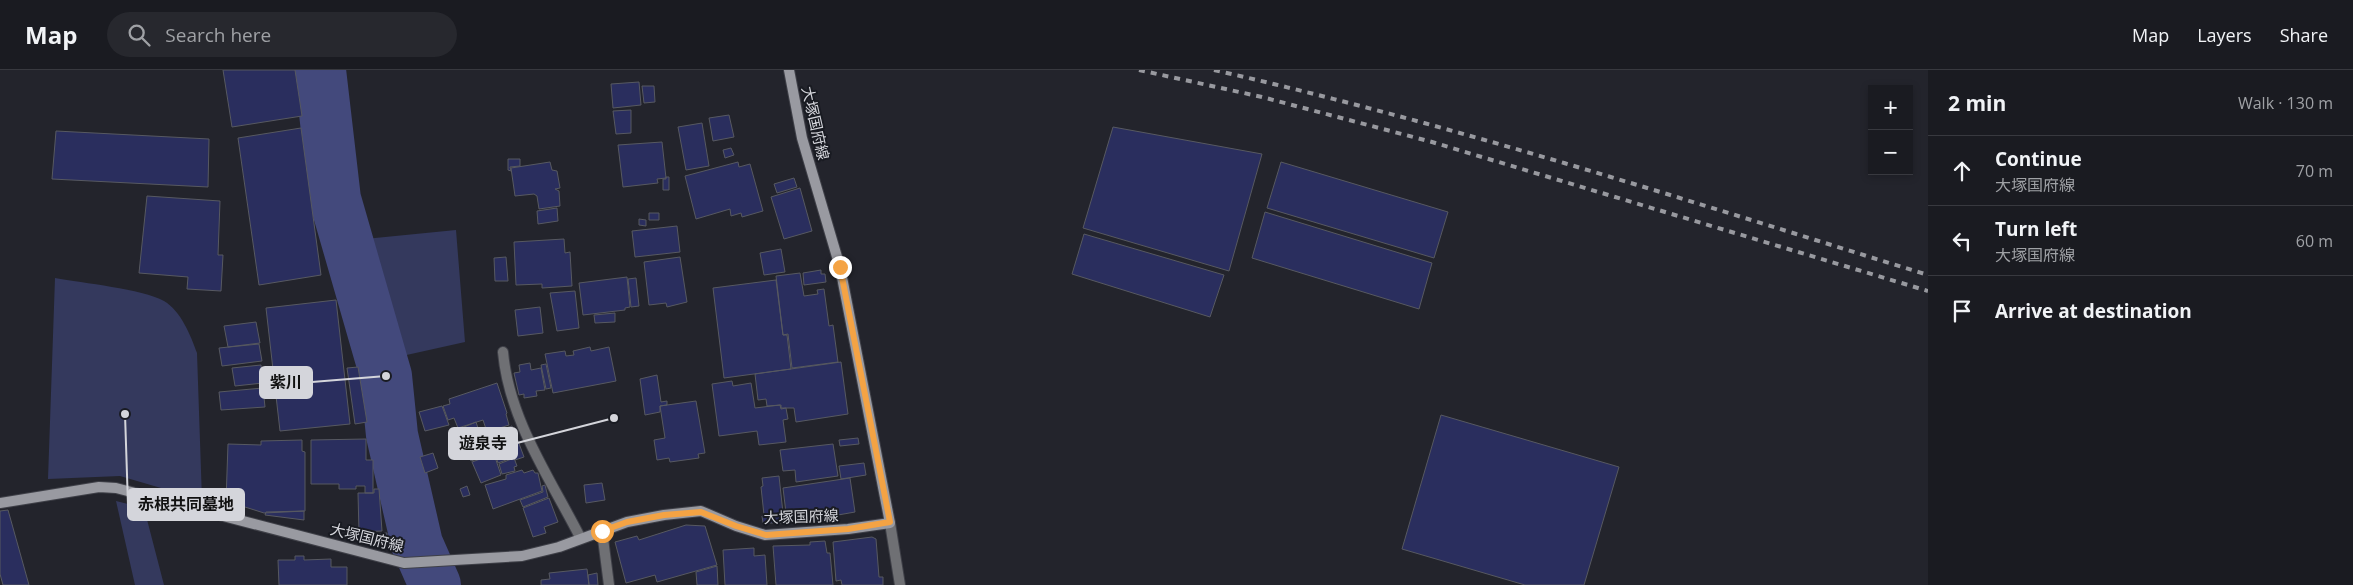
<!DOCTYPE html>
<meta charset="utf-8">
<style>
body{margin:0;font-family:"Open Sans","Noto Sans JP",sans-serif;background:#27282e;color:#f1f3f6}
.controls{position:absolute;right:15px;top:15px;display:grid;overflow:hidden;border-radius:0px;box-shadow:0 2px 8px #0003}
.controls button{width:45px;height:45px;display:grid;place-items:center;padding:0;border:0;border-bottom:1px solid #38393f;background:#1a1b21;color:#f1f3f6;font:25px sans-serif}
.stop{position:absolute;width:15px;height:15px;margin:-11px;border:4px solid #f4a344;border-radius:50%;background:#fff}
.stop.end{background:#f4a344;border-color:#fff;box-shadow:0 1px 5px #0008}
.list{margin:0;padding:0;list-style:none}
h2{display:flex;justify-content:space-between;align-items:center;height:65px;margin:0;padding:0 20px;font-size:21px}
h2 small{font-size:16px;font-weight:400;color:#9fa1a5}
.list li{display:grid;grid-template-columns:32px 1fr auto;gap:15px;align-items:center;box-sizing:border-box;height:70px;padding:0 20px;border-top:1px solid #38393f}
.list b{display:block;font-size:19px;white-space:nowrap}
.list p{margin:0;font-size:16px;white-space:nowrap;color:#9fa1a5}
.list em{font-size:16px;font-style:normal;color:#9fa1a5}
.icon{flex:none;width:28px;height:28px;fill:none;stroke:currentColor;stroke-width:2;stroke-linecap:round;stroke-linejoin:round}
.map{position:relative;flex:none;width:1928px;height:515px;overflow:hidden}
header{display:flex;align-items:center;gap:30px;box-sizing:border-box;height:70px;padding:0 25px;background:#1a1b21;border-bottom:1px solid #38393f}
header strong{font-size:24px}
nav{display:flex;gap:28px;margin-inline-start:auto;font-size:18px}
.search{width:350px;height:45px;background:#27282e;display:flex;align-items:center;gap:12px;box-sizing:border-box;padding:0 18px;border-radius:28px;color:#9fa1a5;font-size:19px}
main{display:flex}
aside{flex:1;background:#1a1b21}
.map>svg:first-child{display:block}
.green{fill:#34395d}
.lines{fill:none;stroke-linecap:round;stroke-linejoin:round}
.river{stroke:#43497c;stroke-width:52}
.building{fill:#2a2e5e;stroke:#575961}
.street-casing{stroke:#3f4048;stroke-width:12}
.secondary-casing{stroke:#3f4048;stroke-width:12}
.street{stroke:#6f7074;stroke-width:10}
.secondary{stroke:#999aa1;stroke-width:10}
.rail{stroke:#98999f;stroke-width:4;stroke-dasharray:6 6;stroke-linecap:butt}
.route{stroke:#f4a344;stroke-width:6}
.labels{text-anchor:middle;dominant-baseline:central;stroke-width:4;stroke-linejoin:round;paint-order:stroke}
.street-label{font-size:15px;fill:#d4d5db;stroke:#191b22}
.leader{fill:none;stroke:#d4d5db;stroke-width:2}
.callout-dot{fill:#d4d5db;stroke:#191b22;stroke-width:2}
.callout{fill:#d4d5db;stroke:#d4d5db;stroke-width:2}
.callout-label{font-size:16px;text-anchor:middle;font-weight:bold;fill:#111}
</style>
<header>
<strong>Map</strong>
<div class="search"><svg class="icon" aria-label="search" viewBox="0 0 24 24"><circle cx="10" cy="10" r="6"/><path d="M15 15l6 6"/></svg>Search here</div>
<nav><a>Map</a><a>Layers</a><a>Share</a></nav>
</header>
<main>
<div class="map">
<svg width="1928" height="515" viewBox="0 0 1928 515">
<rect width="100%" height="100%" fill="#23242c"/>
<path class="green" d="M456,160L465,272L402,286L365,169Z
M55,208C83,213 142,219 164,231C181,241 191,266 197,283L202,430L120,406L48,409Z
M116,431L144,438L164,515H135Z"/>
<g class="lines">
<path class="river" d="M320,0L335,129L386,306L392,365L417,474L435,515"/>
</g>
<path class="building" d="M223,0H295L302,46L232,57Z
M639,12L641,35L613,38L611,14Z
M642,16H654L655,32L644,33Z
M631,40V63L616,64L613,41Z
M729,45L734,67L713,71L709,48Z
M702,53L709,96L686,100L678,57Z
M1113,57L1262,84L1229,201L1083,158Z
M301,58L321,205L259,215L238,68Z
M56,61L209,69L208,117L52,109Z
M662,72L666,108L657,109L658,113L623,117L618,75Z
M731,78L734,85L725,88L723,80Z
M508,89H520V96L510,97L511,101L508,100Z
M550,92L552,100L557,101L560,118L555,119L559,121L560,136L539,139L537,126L534,124L515,126L511,98Z
M738,92L739,97L750,94L763,141L742,147L741,143L731,146L730,139L696,149L685,106Z
M1281,92L1448,142L1434,188L1267,138Z
M666,107H669V120H663V109H666Z
M794,108L797,117L777,123L774,114Z
M800,118L812,161L784,169L771,127Z
M147,126L220,131L218,185H223L221,221L187,219L188,207L139,203Z
M557,138L558,151L538,154L537,141Z
M1265,142L1432,193L1419,239L1252,188Z
M649,143H659V150H649Z
M639,149L646,150V156L639,155Z
M677,156L680,182L635,187L632,161Z
M1084,164L1224,205L1210,247L1072,204Z
M564,169L565,183L570,182L572,216L542,218V214L516,215L514,172Z
M781,179L785,202L764,205L760,183Z
M506,187L508,211H495L494,188Z
M680,187L687,232L667,237L666,233L649,235L644,192Z
M821,200V204H825L826,212L804,215L803,203Z
M800,203L804,226L818,224L817,220L824,219L829,256L833,255L838,292L792,298L788,264L783,265L776,206Z
M627,207L630,237L625,238V240L583,245L579,213Z
M636,208L639,236L631,237L628,209Z
M776,210L783,265H787L791,299L724,308L713,218Z
M575,221L579,258L557,261L550,223Z
M336,230L350,354L280,361L266,238Z
M540,237L543,263L518,266L515,240Z
M615,243V252L595,253L594,245Z
M256,252L260,273L228,277L224,256Z
M259,274L262,291L222,296L219,278Z
M590,277L591,281L609,277L616,311L553,323L545,284L565,281L566,286L574,285L573,281Z
M841,292L848,344L796,352L794,338H781V335L767,336L766,329L758,330L755,304Z
M530,293L531,300L541,298L545,320L536,321L537,326L524,328V324L519,325L514,303L520,302L519,295Z
M546,294L551,318L546,319L541,295Z
M261,295L263,313L235,316L232,298Z
M358,297L367,352L355,354L347,298Z
M657,305L661,332L667,331V335L660,336V342L645,345L640,309Z
M732,311L733,316L751,313L755,338L780,335L781,339L786,338L788,349L783,350L786,372L759,375L757,361L719,366L712,314Z
M497,313L507,343L506,344L509,355L487,362L483,350L458,358L454,348L448,350L443,336L450,334L449,329Z
M263,318L265,337L221,340L219,322Z
M696,331L705,383L698,384L699,388L670,392L669,388L657,390L654,370L665,368L660,336Z
M442,336L449,355L425,361L419,342Z
M1441,345L1619,397L1584,515H1525L1402,479Z
M476,352L481,367L464,373L459,359Z
M512,356L513,360L493,366V362Z
M514,360L524,387L515,390L514,387L498,393L495,383L471,391L465,376Z
M858,368L859,374L840,376L839,370Z
M366,369V390H373V423H365V416H356V419H339V414H311V370Z
M302,370V381L305,382V441L264,443L226,431L228,374L261,375V371Z
M833,374L838,406L796,412L795,400L783,401L780,380Z
M433,383L438,398L425,403L420,387Z
M494,384L501,405L481,413L472,392Z
M514,388L517,396L514,397L515,401L502,404L499,394Z
M864,393L866,405L841,409L839,396Z
M522,400L524,403L533,400L535,403H538L542,421L493,439L485,415L506,409V405Z
M779,406L783,443L764,445L761,417L763,416L762,408Z
M850,408L855,442L838,445V448L825,450L824,445L787,451L783,418Z
M602,413L605,430L586,433L584,415Z
M545,415L548,427L523,437L520,430L543,422L542,416Z
M467,416L470,425L463,427L460,419Z
M374,419H379L382,461L359,462L358,423H374Z
M549,428L558,452L544,457L546,463L533,467L523,438Z
M8,440L29,515H3L0,504V441Z
M304,441V450L265,445L266,442Z
M783,444V453H763L762,446Z
M686,455L705,456L717,495L657,512L655,505L626,513L615,472L637,466L639,470Z
M387,463V470L369,471L368,465Z
M872,467L876,469L879,507H883V515H842L841,510L836,511L833,472Z
M825,471L827,483H830L833,515H776L773,476L810,475V472Z
M754,478V486L765,485L767,515H725L723,480Z
M295,486H304V490L331,489V497H347V515H279L278,490H295Z
M717,496L718,515H697L696,502Z
M587,499L589,515H541V510L550,509L549,503Z
M597,503L598,515H589L588,505Z"/>
<g class="lines">
<g class="street-casing">
<path id="street" d="M503,282C509,350 550,408 580,467
M890,453L900,515
M602,461L609,515"/>
</g>
<g class="secondary-casing">
<path id="secondary" d="M0,433L99,417L116,418L404,493L522,486L559,477L627,452L664,445L701,441L736,456L765,465L848,459L890,453L840,197L802,68L789,0"/>
</g>
<use href="#street" class="street"/>
<use href="#secondary" class="secondary"/>
<path class="rail" d="M1139,0L1262,27L1432,72L1928,221
M1214,0C1456,55 1692,132 1928,205"/>
</g>
<g class="lines">
<path class="route" d="M602,461L627,452L664,445L701,442L736,456L766,465L848,459L890,452L840,197"/>
</g>
<g class="labels">
<g class="street-label">
<text transform="translate(816 53) rotate(77)">大塚国府線</text>
<text transform="translate(801 446) rotate(-2)">大塚国府線</text>
<text transform="translate(367 467) rotate(14)">大塚国府線</text>
</g>
</g>
<path class="leader" d="M386 306L312 312M614 348L517 373M125 344L128 435"/>
<g class="callout-dot">
<circle cx="386" cy="306" r="5"/>
<circle cx="614" cy="348" r="5"/>
<circle cx="125" cy="344" r="5"/>
</g>
<g class="callout">
<rect x="260" y="297" width="52" height="31" rx="5"/>
<rect x="449" y="358" width="68" height="31" rx="5"/>
<rect x="128" y="419" width="116" height="31" rx="5"/>
</g>
<g class="callout-label">
<text x="286" y="318">紫川</text>
<text x="483" y="379">遊泉寺</text>
<text x="186" y="440">赤根共同墓地</text>
</g>
</svg>
<div class="controls">
<button>+</button>
<button>−</button>
</div>
<div class="stop" style="left:602px;top:461px"></div>
<div class="stop end" style="left:840px;top:197px"></div>
</div>
<aside>
<h2>2 min<small>Walk · 130 m</small></h2>
<ul class="list">
<li><svg class="icon" aria-label="ahead" viewBox="0 0 24 24"><path d="M12 20V5M6 11l6-6 6 6"/></svg><div><b>Continue</b><p>大塚国府線</p></div><em>70 m</em></li>
<li><svg class="icon" aria-label="left" viewBox="0 0 24 24"><path d="M17 20v-9H6M10 6l-5 5 5 5"/></svg><div><b>Turn left</b><p>大塚国府線</p></div><em>60 m</em></li>
<li><svg class="icon" aria-label="arrive" viewBox="0 0 24 24"><path d="M6 21V4h12l-3 4 3 4H6"/></svg><div><b>Arrive at destination</b></div></li>
</ul>
</aside>
</main>
